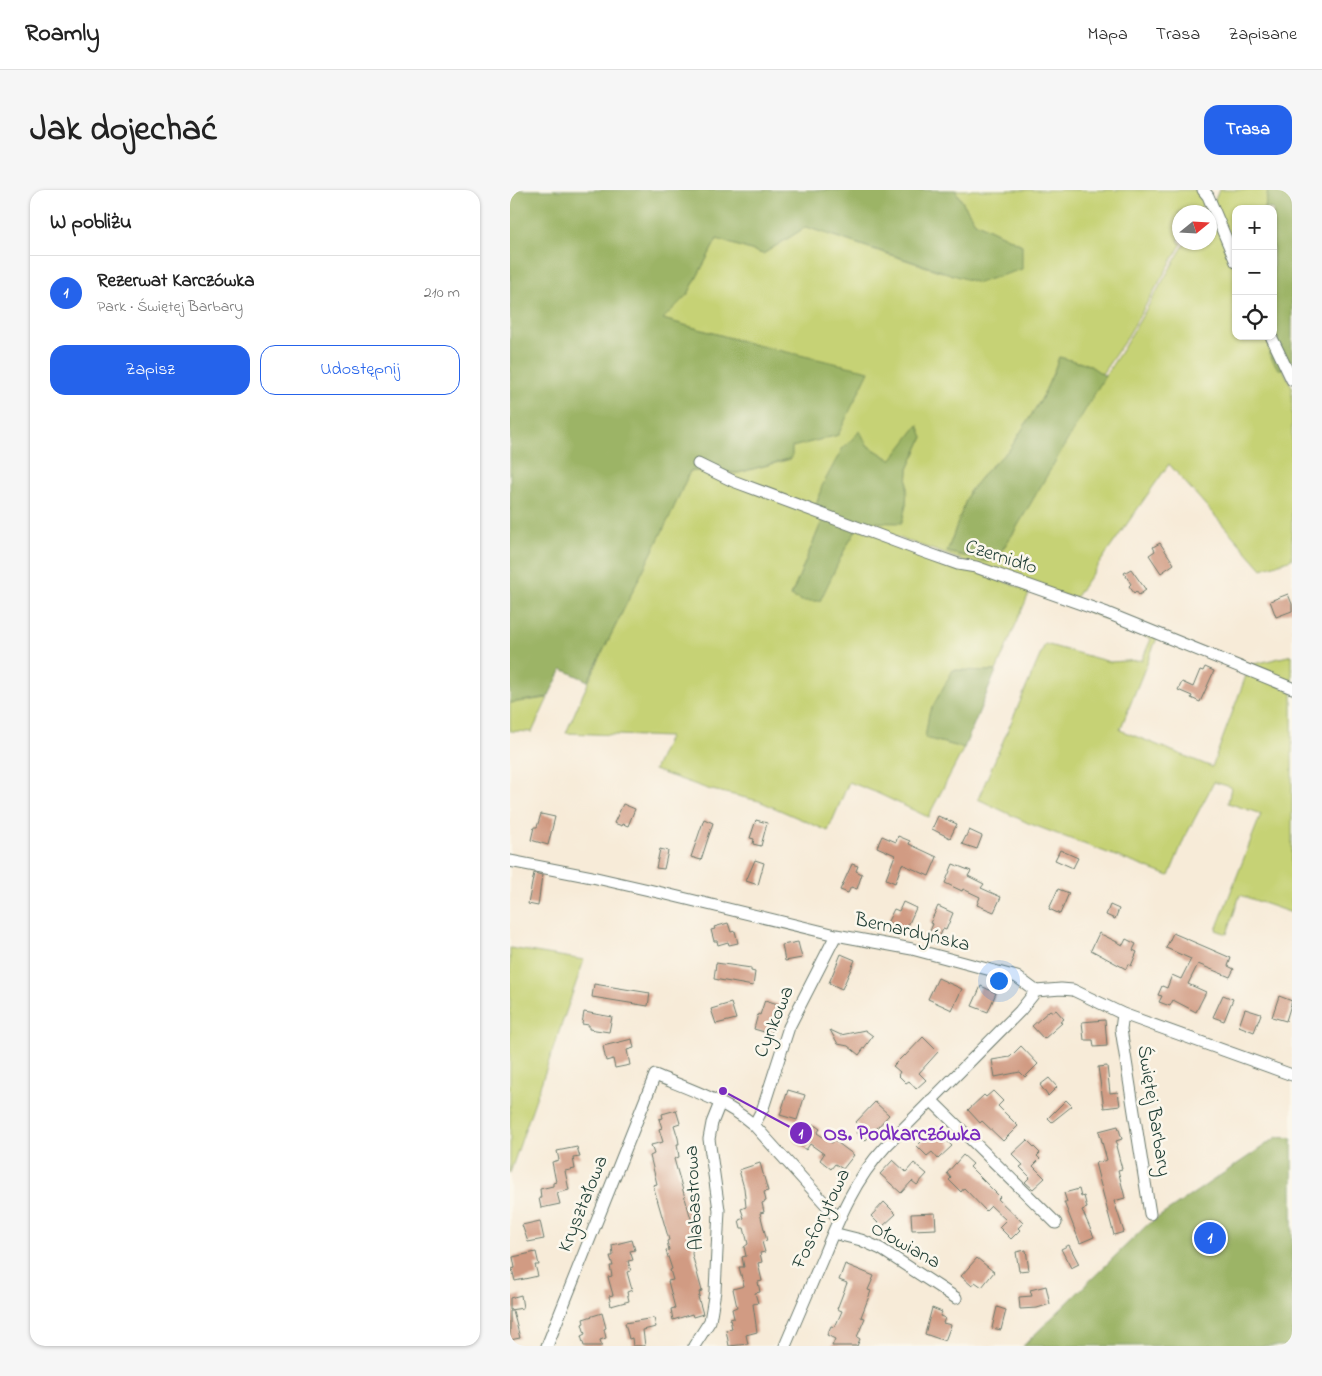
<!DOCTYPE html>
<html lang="pl">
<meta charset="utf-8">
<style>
body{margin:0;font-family:"Indie Flower",sans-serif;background:#f6f6f6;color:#222}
.controls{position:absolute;right:15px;top:15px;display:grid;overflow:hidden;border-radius:10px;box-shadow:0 1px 4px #0004}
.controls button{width:45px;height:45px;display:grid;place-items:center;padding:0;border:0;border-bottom:1px solid #e0e0e0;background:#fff;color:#222;font:25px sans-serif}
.compass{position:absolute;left:662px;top:15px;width:45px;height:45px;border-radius:50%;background:#fff;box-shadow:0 1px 4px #0004;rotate:72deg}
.you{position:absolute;left:488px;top:790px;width:18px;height:18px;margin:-12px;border:4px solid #fff;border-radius:50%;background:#1a73e8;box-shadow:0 0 0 8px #1a73e833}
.badge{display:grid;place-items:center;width:32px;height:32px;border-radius:50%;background:#2563eb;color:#fff;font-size:16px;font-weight:700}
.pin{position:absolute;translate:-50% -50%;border:2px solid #fff;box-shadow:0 1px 5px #0006}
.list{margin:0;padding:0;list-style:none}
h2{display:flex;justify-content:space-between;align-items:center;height:65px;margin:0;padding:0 20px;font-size:21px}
h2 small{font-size:16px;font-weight:400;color:#767676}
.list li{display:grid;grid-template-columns:32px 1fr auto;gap:15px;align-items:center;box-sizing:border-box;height:75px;padding:0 20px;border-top:1px solid #e0e0e0}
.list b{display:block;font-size:19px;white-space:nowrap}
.list p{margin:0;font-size:16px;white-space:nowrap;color:#767676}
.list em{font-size:16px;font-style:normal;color:#767676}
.actions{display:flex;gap:10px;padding:15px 20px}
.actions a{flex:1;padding:11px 0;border:1px solid #2563eb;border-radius:15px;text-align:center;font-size:18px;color:#2563eb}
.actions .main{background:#2563eb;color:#fff}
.icon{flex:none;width:28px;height:28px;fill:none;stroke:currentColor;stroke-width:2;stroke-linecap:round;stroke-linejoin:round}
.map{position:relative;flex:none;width:782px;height:1156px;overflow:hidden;border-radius:15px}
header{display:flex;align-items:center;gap:30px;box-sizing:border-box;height:70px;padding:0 25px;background:#fff;border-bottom:1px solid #e0e0e0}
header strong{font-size:24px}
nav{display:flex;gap:28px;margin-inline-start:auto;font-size:18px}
.intro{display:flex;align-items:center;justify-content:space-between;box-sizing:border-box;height:120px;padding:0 30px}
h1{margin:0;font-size:35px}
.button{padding:12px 22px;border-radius:15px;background:#2563eb;color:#fff;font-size:18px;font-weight:700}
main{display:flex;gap:30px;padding:0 30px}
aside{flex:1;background:#fff;border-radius:15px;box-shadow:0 1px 4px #0004}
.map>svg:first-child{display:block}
.green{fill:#c6d274;stroke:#728854}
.forest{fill:#9cb466;stroke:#5e784d}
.building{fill:#d19b83}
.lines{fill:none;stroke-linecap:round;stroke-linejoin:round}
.street-casing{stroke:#6b7a6d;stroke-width:13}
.street{stroke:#fff;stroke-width:11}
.labels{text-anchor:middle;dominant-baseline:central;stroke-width:5;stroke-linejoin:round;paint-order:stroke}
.street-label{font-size:20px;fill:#1f3d34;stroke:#fbf7ec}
.leader{fill:none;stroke:#7b2cbf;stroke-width:2}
.callout-dot{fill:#7b2cbf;stroke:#fbf7ec;stroke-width:2}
.mark-label{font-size:15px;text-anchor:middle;font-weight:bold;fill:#fff}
.callout-label{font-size:21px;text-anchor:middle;font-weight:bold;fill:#7b2cbf;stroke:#fbf7ec;stroke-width:5;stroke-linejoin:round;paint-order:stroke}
</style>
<header>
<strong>Roamly</strong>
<nav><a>Mapa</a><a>Trasa</a><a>Zapisane</a></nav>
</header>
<div class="intro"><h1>Jak dojechać</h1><a class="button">Trasa</a></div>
<main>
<aside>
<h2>W pobliżu<small></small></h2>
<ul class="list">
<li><span class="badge">1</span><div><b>Rezerwat Karczówka</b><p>Park · Świętej Barbary</p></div><em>210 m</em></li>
</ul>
<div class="actions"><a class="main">Zapisz</a><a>Udostępnij</a></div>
</aside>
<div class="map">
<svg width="782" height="1156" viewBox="0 0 782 1156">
<rect width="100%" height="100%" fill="#fbf7ec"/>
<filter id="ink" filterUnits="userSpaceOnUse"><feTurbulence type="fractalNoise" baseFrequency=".02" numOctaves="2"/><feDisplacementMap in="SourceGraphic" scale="10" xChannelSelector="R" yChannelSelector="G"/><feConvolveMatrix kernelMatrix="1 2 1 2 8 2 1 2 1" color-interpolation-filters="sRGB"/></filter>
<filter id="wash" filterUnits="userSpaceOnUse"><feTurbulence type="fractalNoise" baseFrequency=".0096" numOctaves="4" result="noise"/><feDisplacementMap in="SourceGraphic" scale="20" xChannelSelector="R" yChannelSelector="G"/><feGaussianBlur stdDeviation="1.12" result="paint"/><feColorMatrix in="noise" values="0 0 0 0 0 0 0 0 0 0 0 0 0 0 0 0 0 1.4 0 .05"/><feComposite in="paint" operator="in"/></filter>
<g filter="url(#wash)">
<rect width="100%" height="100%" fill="#f7ebd8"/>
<path class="green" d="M445,0H689L695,9L689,22H669V52L672,53L616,149L592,184L579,175L549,167L544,181L532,208L500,259L477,280L459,302L437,362L479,372L492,360L504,342L581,207L614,157L675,53L699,52V22H692L696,15L726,78V146H757L782,197V369L752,379L659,274L565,408L546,403L349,334L351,332L396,315L398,279L413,247L381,270L357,255L349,241L308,319L210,283H228L281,269V257L328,245L242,154L153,129L178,104L207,49L253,64L296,37L432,82L512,55L465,32Z
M709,0H758L755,19H726V64L704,12Z
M180,281L199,282L310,325L312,331L281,406L292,411L335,359L347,338L520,401L486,481L443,480L415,548L454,558L418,627L365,602L339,592L318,641L249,611L198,599L144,580L159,547L56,543C93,454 141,370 180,281Z
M576,421L647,448L610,540L702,577L737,483L782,501V723L730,705L717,744L706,740L751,624L718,613L721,597L704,592L674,649L659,686L518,633L468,609L535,454L600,472L632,470L641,449Z
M782,465V494L740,475Z
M38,508L22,542L0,541V513Z
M0,758L74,770L0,983Z"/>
<path class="forest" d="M0,0H445L465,32L512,55V79L468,93L296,37L253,64L207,49L178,104L153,129L242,154L359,181L328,245L282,257V268L228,283L180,281L161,324L78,491L52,479L38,507L0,513Z
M758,0H782V171L777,172L770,180C761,171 756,160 760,146H763V19H755Z
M549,167L579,175L595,186L504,342L492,360L479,372L437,362L459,302L477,280L500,259L532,208L544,181Z
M408,235L413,247L398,279L396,315L392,333L351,332L335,359L310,411H292L281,406L312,331L306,315L312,296L332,259L350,241L357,255L381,270Z
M443,480L486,481L454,558L415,548L419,523Z
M767,947L782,948V1156H513L637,1035Z"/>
<g id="blocks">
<path class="building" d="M650,353L664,374L651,383L639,365L645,361L643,357Z
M621,379L636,400L629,405L626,401L624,403L619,396L621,394L614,383Z
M778,404L782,414V421L766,427L760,411Z
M695,477L704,481L690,512L681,508L682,506L668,500L672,492L683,497L690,480L693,481Z
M113,614L125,619L118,636L113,634L112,636L104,633Z
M31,624L45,627L38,655L21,650L24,637H27Z
M428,626L447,634L440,648L422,639Z
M194,629L203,633L191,670L181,667Z
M246,630L257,633L251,656L243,654L244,649L240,648Z
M459,640L472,646L467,659L452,654Z
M372,646L386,652L388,646L400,651L399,654L427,667L419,686L392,674L385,693L376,689L385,665L367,657Z
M150,659L158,661L154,679L146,678Z
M550,660L568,668L563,678L545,670Z
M245,670L254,673L248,695L236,691Z
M342,674L348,676L346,681L352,684L347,699L341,697L338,703L330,700Z
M443,674L461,681L458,686L474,694L471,698L491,707L484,722L467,715L470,707L453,699L452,701L435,693Z
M24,683L32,685L28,716L18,714Z
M548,699L559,703L550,724L539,719Z
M393,712L406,718L396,740L377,733L384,719L389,721Z
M600,715L609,719L605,729L596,725Z
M428,716L443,723L436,740L433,739L429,748L419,743L423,734L420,733Z
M218,733L221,742L225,741L228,753L219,755L218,752L208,755L207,751H204L201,740L205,739L204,737Z
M589,743L613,755L616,749L626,754L623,760L627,762L621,776L618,774L616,779L581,760Z
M663,743L721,768L718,776L724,779L720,787L688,774L678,794L696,802L686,822L663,810L660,816L649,812L652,806L648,805L652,796L657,798L662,785L671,789L681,769L656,758Z
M288,752L292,768L275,771L272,755Z
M331,764L345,770L332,799L319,793Z
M206,773L241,778V781L245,782L243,796L204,789Z
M428,788L452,799L442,820L418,809Z
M84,794L140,803L138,816L82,807Z
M471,796L486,803L478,822L462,816Z
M713,805L723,809L714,831L703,827Z
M769,806L782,811L776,831L762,827Z
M255,810L271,815L261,844L244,839L248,824L250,825Z
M221,813L226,829L206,834L201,819Z
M735,819L751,824L744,842L729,836Z
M540,820L543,822L546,820L554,829L550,832L552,833L534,849L522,836Z
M74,822L102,827L99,842L79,839V835L72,834Z
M595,830L597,856L584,857L583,850H574L572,832Z
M320,840L331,845L355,840L363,846L349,865L338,856L328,854Z
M413,847L428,862L409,883L416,890L406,899L399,891L396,893L388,885L390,882L383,876L394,865L395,866Z
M122,849L124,858L117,860L120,875L105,878L103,869L96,871L93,856Z
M511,856L528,874L515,887L510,882L485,887L482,870L500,867Z
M597,876L600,903L608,902L610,916L594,918L588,877Z
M539,888L547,897L538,906L530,895Z
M278,900L295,905L287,930L270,925Z
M483,901L493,911L488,916L508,936L493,951L472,931L470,933L458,920L474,905L476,907Z
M556,910L562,916L542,932L538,928Z
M365,912L379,925L355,951L346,943L351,937L346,932Z
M166,920L170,933L164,935L168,948L169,954H167L169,967L164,969L185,1043L178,1045L183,1053L182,1064L192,1101L189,1102L190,1106L188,1107L193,1124L183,1127L182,1124L163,1130L161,1119L165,1118L158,1091L163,1090L160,1080L162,1079L156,1061L159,1060L157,1051L159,1050L143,995L147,994L140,966L144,964L141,955L153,952L149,939L152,938L149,929L153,928L152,924Z
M295,933L301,937L303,934L310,939L307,943L322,953L324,950L344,965L333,979L325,974L321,979L310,970L314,964L300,954L296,960L283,950Z
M608,936L612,949L606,951L608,955L606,956L612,979L608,980L615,1008L604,1011L614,1042L604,1045L585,973L597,970L589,941Z
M424,939L428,943L431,940L440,950L438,952L442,956L428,969L422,962L417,966L407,956Z
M517,950L530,963L527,966L530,969L523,976L535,988L523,999L515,992L520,987L510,977L513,975L502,964Z
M67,957L70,967L63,968L65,979L55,981L59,1000L47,1003L50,1014L31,1018L29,1008H31L30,999L43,996V993L46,992L42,972L49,970L47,961Z
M453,965L463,974L460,977L490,1007L488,1009L513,1033L508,1038L510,1040L501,1049L489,1037L496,1030L481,1016L476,1021L454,998L451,1002L439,990L441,988L437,983Z
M383,970L396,982L404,973L417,984L407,995L402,991L391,1003L370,984Z
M250,973L258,1001L254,1002L256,1011L252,1013L254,1022L250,1023L257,1051L252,1052L255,1062L250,1063L252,1072L248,1073L252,1091L248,1092L250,1102L245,1103L248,1113L243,1114L247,1142L236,1145L238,1154L219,1156L216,1140L222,1139L220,1129L224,1128L222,1119L227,1117L223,1099L234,1096L229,1077H234L232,1067L236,1066L234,1057L238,1054L234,1038H231L229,1030L234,1028L231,1019L236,1017L234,998L229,980Z
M569,999L571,1007L574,1006L577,1018L572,1020L584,1047L570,1053L554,1012H557L554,1003Z
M374,1012L386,1024L372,1037L361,1026Z
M425,1023L426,1039L402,1040L401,1024Z
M30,1031L34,1049L18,1052L12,1035Z
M122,1050L125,1060L120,1061L123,1070L118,1071L121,1081L117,1082L122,1100L117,1102L119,1111L101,1116L99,1106L103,1105L98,1087L102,1086L100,1076H103L100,1066H103L102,1055Z
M559,1055L569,1074L561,1078L551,1059Z
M516,1060L519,1080L509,1081L506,1062Z
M26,1062L29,1075H25L28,1086L5,1091L2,1079L5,1078L3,1067Z
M467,1068L484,1082L472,1097L465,1092L462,1096L451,1086Z
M335,1074L364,1086L358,1100L361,1101L351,1127L355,1128L347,1147L350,1149L347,1156H322L325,1149L317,1145L321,1136L325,1137L332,1121L327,1119L337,1093L329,1090Z
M536,1096L540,1114L527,1118L510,1119L509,1107L522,1106L520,1100Z
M11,1105L13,1118L0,1120V1108Z
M487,1117L496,1120L491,1140L482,1138Z
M422,1118L432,1122L430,1126L435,1128L433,1133L441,1135L435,1151L415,1144Z
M0,1121H3L10,1148L0,1150Z
M92,1123L96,1138L94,1139L96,1148L90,1150L92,1156H74L71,1146L75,1144L72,1134L74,1133L73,1129Z
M144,1128L146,1137L133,1140L135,1156H123L122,1148L119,1149L115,1133Z"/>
</g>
</g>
<g filter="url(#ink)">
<use href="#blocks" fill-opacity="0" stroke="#6b7a6d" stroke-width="1"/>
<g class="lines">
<g class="street-casing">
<path id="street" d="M693,0L698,6L726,72
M761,146L782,190
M188,274L223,291L414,362L448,374L466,377L597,423L782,498
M0,671L82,687L152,703L326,745L402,759L507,787L526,801L551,799L563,800L613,824L782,885
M613,824L611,839L640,1024
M421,910L546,1033
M244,935L253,918L279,837L326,745
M323,1043L351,1050L371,1059L446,1108
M37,1156L145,885C179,899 216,911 244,935L329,1029
M184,1156L200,1131L205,1101L209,1020L199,949L202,933L210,913
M275,1156C288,1126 300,1097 313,1067C329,1028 345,989 375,957L510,821L526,801"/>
</g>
<use href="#street" class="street"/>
</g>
</g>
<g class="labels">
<g class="street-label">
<text transform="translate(491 368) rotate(18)">Czernidło</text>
<text transform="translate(402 743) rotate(13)">Bernardyńska</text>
<text transform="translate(265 832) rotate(-68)">Cynkowa</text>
<text transform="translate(643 921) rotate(81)">Świętej Barbary</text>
<text transform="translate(185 1008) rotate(-93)">Alabastrowa</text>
<text transform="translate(74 1014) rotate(-68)">Kryształowa</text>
<text transform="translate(312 1029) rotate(-64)">Fosforytowa</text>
<text transform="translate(395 1056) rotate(29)">Ołowiana</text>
</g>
</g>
<path class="leader" d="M213 901L291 943"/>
<g class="callout-dot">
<circle cx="213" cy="901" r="5"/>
<circle cx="291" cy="943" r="12"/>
</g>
<g class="mark-label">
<text x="291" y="948">1</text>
</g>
<g class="callout-label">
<text x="392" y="950">Os. Podkarczówka</text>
</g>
</svg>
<div class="controls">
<button>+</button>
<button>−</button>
<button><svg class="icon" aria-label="locate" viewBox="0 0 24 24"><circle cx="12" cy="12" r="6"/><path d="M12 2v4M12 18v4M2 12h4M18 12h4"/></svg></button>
</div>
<svg class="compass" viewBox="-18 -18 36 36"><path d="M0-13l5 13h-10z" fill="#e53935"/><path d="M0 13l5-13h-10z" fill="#767676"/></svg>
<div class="you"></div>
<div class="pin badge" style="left:700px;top:1048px">1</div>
</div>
</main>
